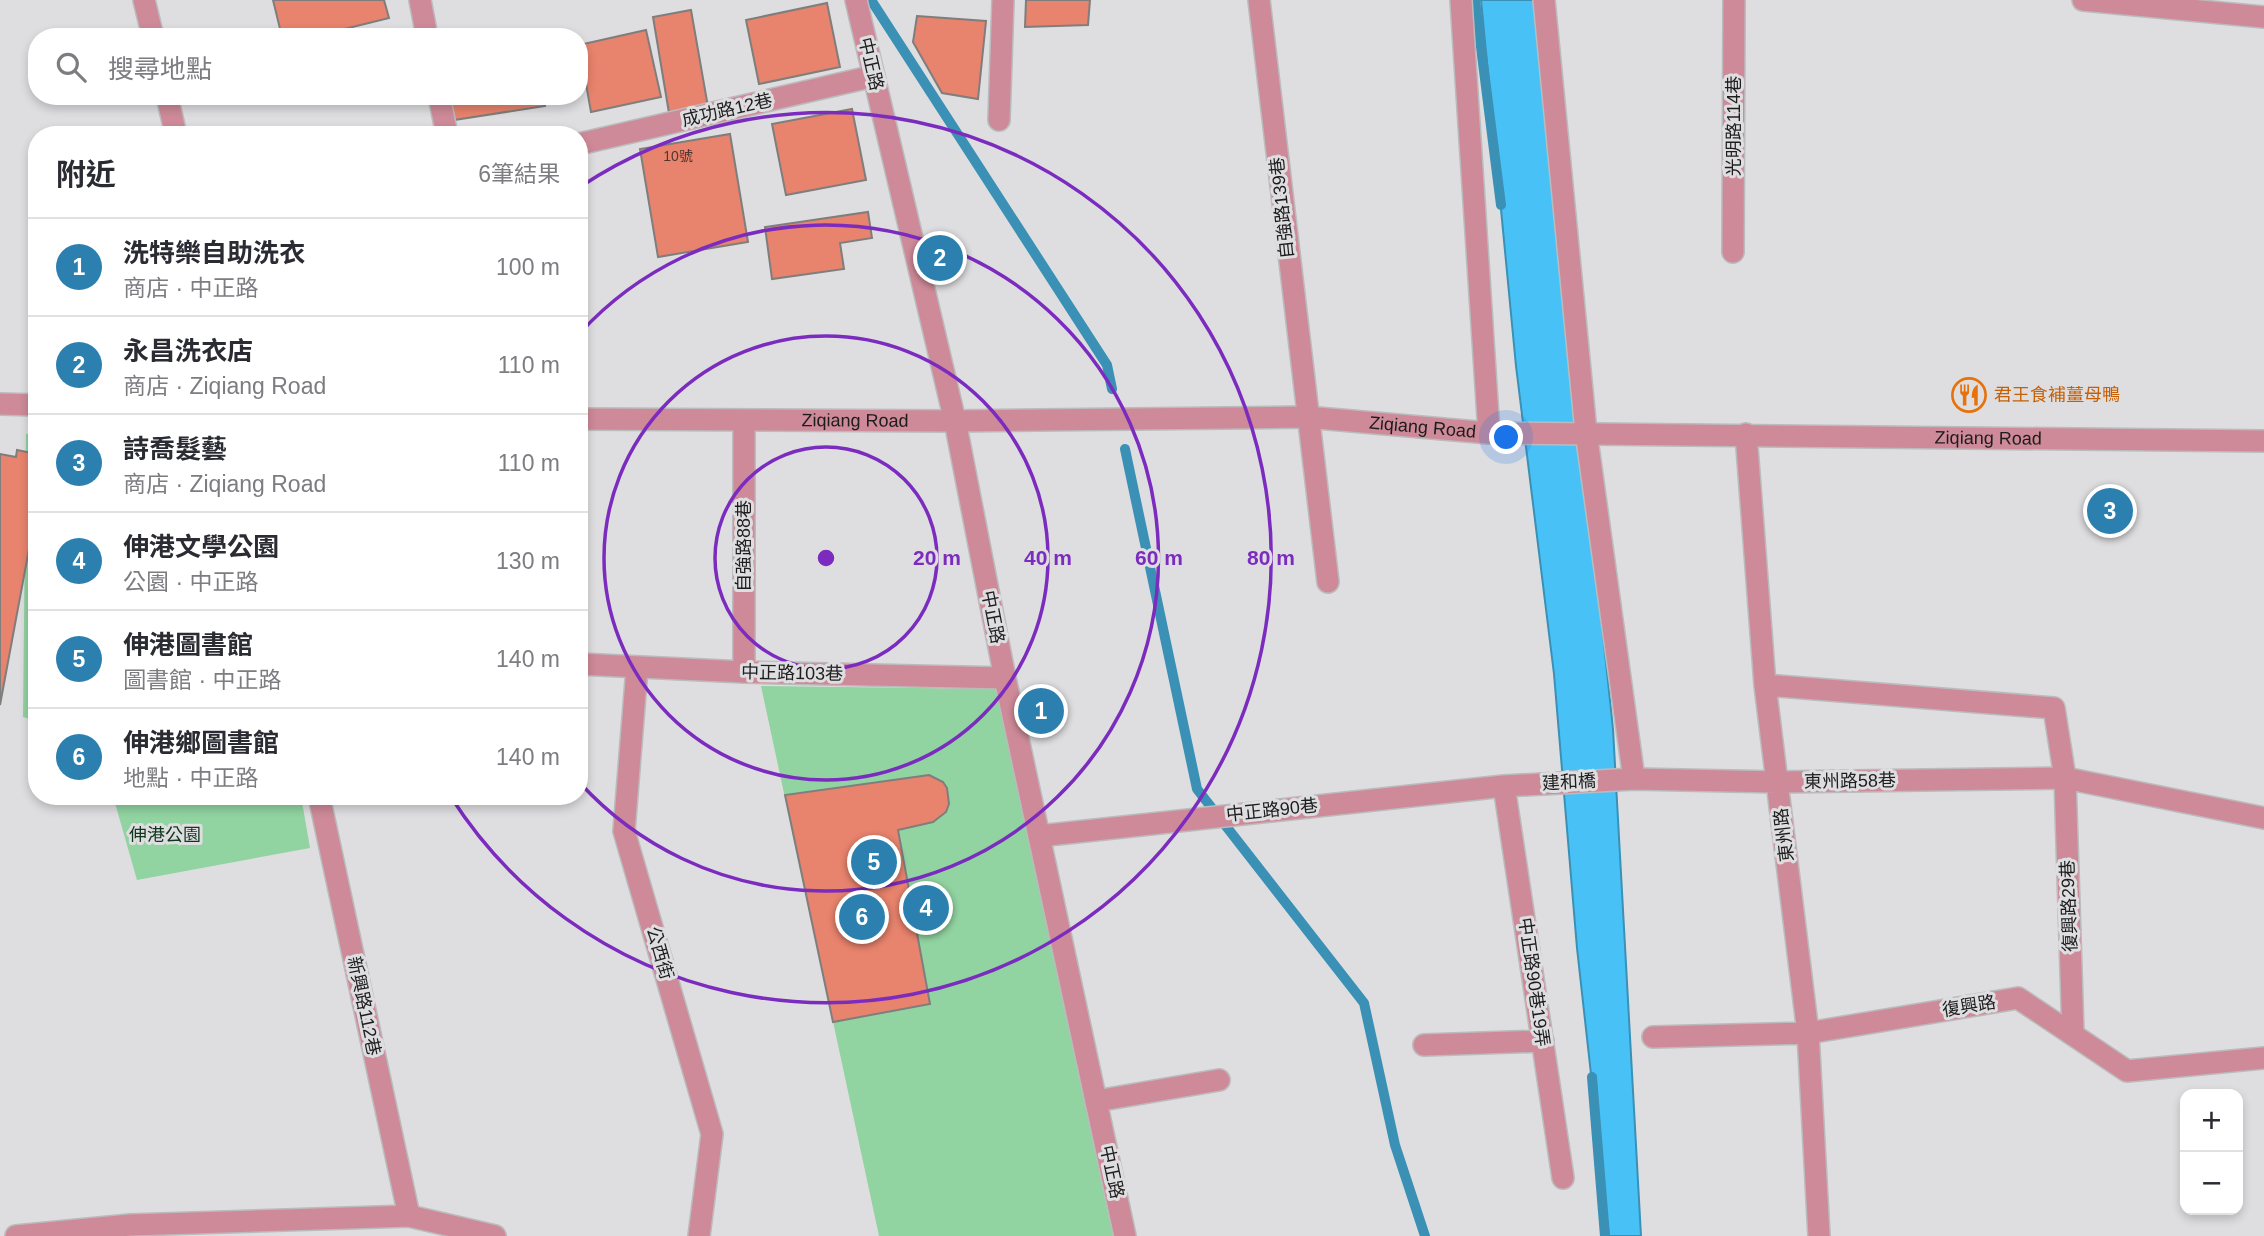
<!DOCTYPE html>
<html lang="zh-TW">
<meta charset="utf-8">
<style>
body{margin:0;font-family:Arial,"Noto Sans TC",sans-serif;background:#f2f2f3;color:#2b2b33}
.controls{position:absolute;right:21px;bottom:21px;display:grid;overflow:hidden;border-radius:14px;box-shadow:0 4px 10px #0003}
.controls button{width:63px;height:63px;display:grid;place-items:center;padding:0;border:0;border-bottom:2px solid #e1e1e2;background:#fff;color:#2b2b33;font:35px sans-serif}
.you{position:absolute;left:1507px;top:438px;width:24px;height:24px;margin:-18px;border:5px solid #fff;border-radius:50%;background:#1a73e8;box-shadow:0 0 0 10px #1a73e833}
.badge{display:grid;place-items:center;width:46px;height:46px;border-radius:50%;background:#2c80b0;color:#fff;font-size:23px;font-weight:700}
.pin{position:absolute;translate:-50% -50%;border:4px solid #fff;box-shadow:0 2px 7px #0006}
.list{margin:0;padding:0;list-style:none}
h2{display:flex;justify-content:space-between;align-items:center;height:91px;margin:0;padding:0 28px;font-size:30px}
h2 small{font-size:23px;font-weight:400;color:#7c7c81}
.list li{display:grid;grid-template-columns:46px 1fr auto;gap:21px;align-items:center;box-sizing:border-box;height:98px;padding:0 28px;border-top:2px solid #e1e1e2}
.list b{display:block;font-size:26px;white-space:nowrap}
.list p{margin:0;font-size:23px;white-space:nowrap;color:#7c7c81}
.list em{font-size:23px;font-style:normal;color:#7c7c81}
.icon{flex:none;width:38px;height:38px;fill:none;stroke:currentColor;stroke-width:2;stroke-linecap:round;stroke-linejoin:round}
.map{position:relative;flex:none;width:2264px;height:1236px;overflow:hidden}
.search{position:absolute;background:#fff;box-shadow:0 4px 10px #0003;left:28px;top:28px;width:560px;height:77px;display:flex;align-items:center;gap:18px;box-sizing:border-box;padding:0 24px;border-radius:28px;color:#7c7c81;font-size:26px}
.panel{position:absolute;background:#fff;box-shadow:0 4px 10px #0003;left:28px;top:126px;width:560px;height:679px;border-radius:28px}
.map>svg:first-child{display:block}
.green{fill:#91d3a1}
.water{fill:#48c2f6;stroke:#3b90b5;stroke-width:2}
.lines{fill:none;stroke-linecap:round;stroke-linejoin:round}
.stream{stroke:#3b90b5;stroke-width:10}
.building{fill:#e8836d;stroke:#7f7e7d;stroke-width:2}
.service-casing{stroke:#bbbbbd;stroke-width:24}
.minor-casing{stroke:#bbbbbd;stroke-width:24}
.service{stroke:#ce8a98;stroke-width:21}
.minor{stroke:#ce8a98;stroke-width:21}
.ring{fill:none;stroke:#7b2cbf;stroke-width:3.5}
.labels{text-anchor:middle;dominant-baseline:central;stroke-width:6;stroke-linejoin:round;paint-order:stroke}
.number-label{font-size:14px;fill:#503632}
.street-label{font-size:18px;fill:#1d1d1e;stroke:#dedee0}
.food-label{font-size:18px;fill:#c56008;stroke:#dedee0;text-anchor:start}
.park-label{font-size:18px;fill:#10361c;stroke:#dedee0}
.centre{fill:#7b2cbf;stroke:#dedee0;stroke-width:3.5}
.ring-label{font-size:21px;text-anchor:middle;font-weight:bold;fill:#7b2cbf;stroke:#dedee0;stroke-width:6;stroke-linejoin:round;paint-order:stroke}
</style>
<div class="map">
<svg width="2264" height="1236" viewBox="0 0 2264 1236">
<rect width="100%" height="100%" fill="#dedee0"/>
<path class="green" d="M37,432V721L23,717L26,434Z
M761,686L996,689L1113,1236H879Z
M113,796H301L310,848L137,880Z"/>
<path class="water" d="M1481,0H1536L1613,729L1641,1236H1609L1577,948L1554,674L1516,366Z"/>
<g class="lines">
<path class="stream" d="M871,0L1107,365L1112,389
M1475,0L1501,205
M1125,449L1197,789L1364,1003L1395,1145L1425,1236
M1592,1077L1605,1236"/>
</g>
<path class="building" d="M273,0H384L389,18L312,37H282Z
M1026,0H1090L1088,25L1025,27Z
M827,3L840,67L759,84L746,20Z
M691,10L708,107L669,113L653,17Z
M917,16L986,21L978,99L942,93L913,42Z
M646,30L661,97L591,112L579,45Z
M450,96H543L545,106L454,120Z
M852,109L866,180L786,195L772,124Z
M730,134L748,242L658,257L640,149Z
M579,209L586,251L579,252Z
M868,212L872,238L840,243L844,269L772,279L765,227Z
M17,450L37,454V506L0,705V454L16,457Z
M929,775L943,782L947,788L949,804L946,812L933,822L898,830L930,1004L833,1022L785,795Z"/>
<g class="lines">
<g class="service-casing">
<path id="service" d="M144,0L153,37
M420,0L427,37
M856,0L955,421
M1259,0L1328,582
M1461,0L1489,433
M1544,0L1586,432L1634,779
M2083,0L2264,17
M167,96L176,135
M439,96L447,135
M999,120L1003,0
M579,144L874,76
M1733,252L1734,0
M744,421V672
M1746,434L1765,685L1808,1033L1819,1236
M637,668L624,831L712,1134L699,1236
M1765,685L2054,708L2065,778L2073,1034
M1504,786L1563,1178
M1039,836L1504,786L1634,779L1778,782L2065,778L2264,818
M1653,1037L1808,1033L2018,998L2127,1071L2264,1058
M1424,1045L1543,1041
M1096,1101L1219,1080"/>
</g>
<g class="minor-casing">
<g id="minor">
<path d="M0,404L37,405"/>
<path id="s1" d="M579,419L955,421L1306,417L1489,433L2264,441"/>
<path d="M955,421L1005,678L1125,1236"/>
<path d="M579,664L744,672L1005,678"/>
<path d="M319,796L409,1216"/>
<path d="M16,1236L130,1225L409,1216L495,1236"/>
</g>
</g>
<use href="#service" class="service"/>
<use href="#minor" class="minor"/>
</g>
<g class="ring">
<circle cx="826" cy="558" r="111"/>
<circle cx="826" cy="558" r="222"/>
<path d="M580 333A333 333 0 1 1 580 783"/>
<path d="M580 187A445 445 0 1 1 451 797"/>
</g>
<defs>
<g id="restaurant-ring" transform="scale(1.75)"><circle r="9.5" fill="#dedee0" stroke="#e8710a" stroke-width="1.5"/><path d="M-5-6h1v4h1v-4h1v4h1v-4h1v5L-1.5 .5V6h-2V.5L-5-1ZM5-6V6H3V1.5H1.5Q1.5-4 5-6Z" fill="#e8710a"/></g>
</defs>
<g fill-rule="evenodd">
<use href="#restaurant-ring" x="1969" y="395"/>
</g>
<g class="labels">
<g class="number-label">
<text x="678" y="156">10號</text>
</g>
<g class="street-label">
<text transform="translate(871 64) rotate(77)">中正路</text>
<text transform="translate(727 110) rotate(-13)">成功路12巷</text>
<text transform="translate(1734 126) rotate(-90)">光明路114巷</text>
<text transform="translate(1282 208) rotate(-96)">自強路139巷</text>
<text stroke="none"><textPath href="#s1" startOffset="276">Ziqiang Road</textPath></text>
<text stroke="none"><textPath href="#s1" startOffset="844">Ziqiang Road</textPath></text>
<text stroke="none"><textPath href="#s1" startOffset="1410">Ziqiang Road</textPath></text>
<text transform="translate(744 546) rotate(-90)">自強路88巷</text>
<text transform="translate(993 617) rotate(79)">中正路</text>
<text transform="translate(792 673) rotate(1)">中正路103巷</text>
<text transform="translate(1850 781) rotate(-1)">東州路58巷</text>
<text transform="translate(1569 782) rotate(-3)">建和橋</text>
<text transform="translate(1272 810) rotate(-6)">中正路90巷</text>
<text transform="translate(1784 835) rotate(-97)">東州路</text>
<text transform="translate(2069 906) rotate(-92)">復興路29巷</text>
<text transform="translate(660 953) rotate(74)">公西街</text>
<text transform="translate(1534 982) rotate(82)">中正路90巷19弄</text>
<text transform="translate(364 1006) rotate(78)">新興路112巷</text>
<text transform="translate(1969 1006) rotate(-9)">復興路</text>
<text transform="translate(1112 1172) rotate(78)">中正路</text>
</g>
<g class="food-label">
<text x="1994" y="395">君王食補薑母鴨</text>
</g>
<g class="park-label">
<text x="165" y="835">伸港公園</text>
</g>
</g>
<circle cx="826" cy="558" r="10" class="centre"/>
<g class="ring-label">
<text x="937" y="565">20 m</text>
<text x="1048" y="565">40 m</text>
<text x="1159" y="565">60 m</text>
<text x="1271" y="565">80 m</text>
</g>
</svg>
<div class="controls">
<button>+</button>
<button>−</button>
</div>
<div class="you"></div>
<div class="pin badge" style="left:1041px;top:711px">1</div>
<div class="pin badge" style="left:940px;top:258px">2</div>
<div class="pin badge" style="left:2110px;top:511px">3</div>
<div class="pin badge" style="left:926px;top:908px">4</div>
<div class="pin badge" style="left:874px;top:862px">5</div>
<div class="pin badge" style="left:862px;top:917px">6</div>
<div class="search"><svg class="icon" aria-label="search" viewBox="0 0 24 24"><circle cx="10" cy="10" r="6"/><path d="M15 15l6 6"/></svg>搜尋地點</div>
<section class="panel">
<h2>附近<small>6筆結果</small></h2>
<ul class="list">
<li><span class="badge">1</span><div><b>洗特樂自助洗衣</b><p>商店 · 中正路</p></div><em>100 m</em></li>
<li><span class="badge">2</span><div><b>永昌洗衣店</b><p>商店 · Ziqiang Road</p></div><em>110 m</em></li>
<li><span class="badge">3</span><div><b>詩喬髮藝</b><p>商店 · Ziqiang Road</p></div><em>110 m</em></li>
<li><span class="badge">4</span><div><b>伸港文學公園</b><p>公園 · 中正路</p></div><em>130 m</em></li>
<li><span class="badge">5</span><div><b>伸港圖書館</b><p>圖書館 · 中正路</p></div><em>140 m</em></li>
<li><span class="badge">6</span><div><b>伸港鄉圖書館</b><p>地點 · 中正路</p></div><em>140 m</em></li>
</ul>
</section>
</div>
